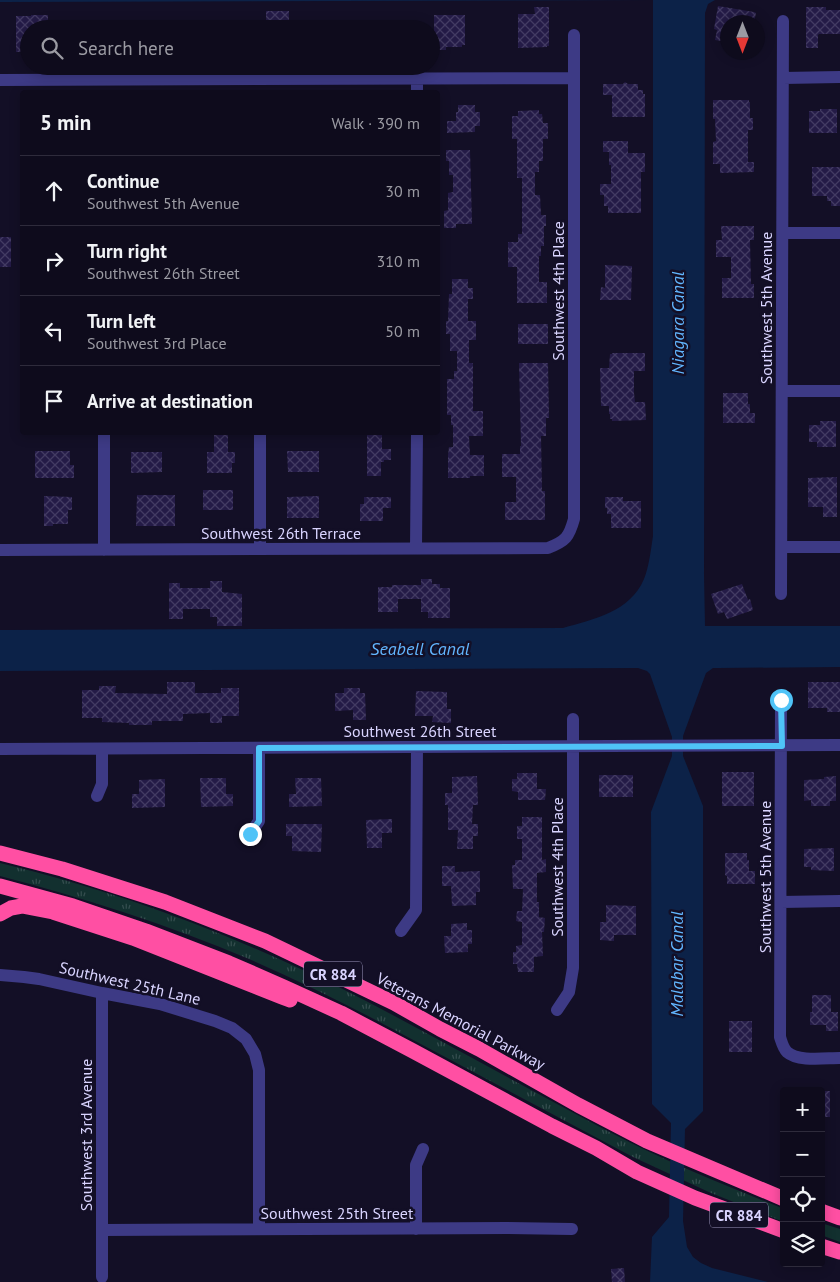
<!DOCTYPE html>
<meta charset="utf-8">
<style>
body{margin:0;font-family:"PT Sans",sans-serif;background:#1c1929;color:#f1f3f6}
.controls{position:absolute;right:15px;bottom:15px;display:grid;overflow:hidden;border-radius:5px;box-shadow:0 2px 12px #0003}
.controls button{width:45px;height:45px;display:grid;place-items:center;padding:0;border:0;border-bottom:1px solid #2e2b3b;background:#0e0b1c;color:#f1f3f6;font:25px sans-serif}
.compass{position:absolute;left:720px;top:15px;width:45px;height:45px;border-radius:50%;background:#0e0b1c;box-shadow:0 2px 12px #0003;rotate:180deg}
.stop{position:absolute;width:15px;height:15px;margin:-11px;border:4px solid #4fc3f7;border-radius:50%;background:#fff}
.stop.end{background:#4fc3f7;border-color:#fff;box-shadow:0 1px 5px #0008}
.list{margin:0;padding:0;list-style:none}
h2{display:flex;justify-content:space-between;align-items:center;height:65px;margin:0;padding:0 20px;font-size:21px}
h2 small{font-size:16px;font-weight:400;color:#9b9ba3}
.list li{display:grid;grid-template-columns:32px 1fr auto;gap:15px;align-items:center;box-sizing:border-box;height:70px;padding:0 20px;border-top:1px solid #2e2b3b}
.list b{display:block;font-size:19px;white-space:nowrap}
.list p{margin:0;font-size:16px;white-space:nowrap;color:#9b9ba3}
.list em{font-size:16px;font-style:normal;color:#9b9ba3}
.icon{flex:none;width:28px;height:28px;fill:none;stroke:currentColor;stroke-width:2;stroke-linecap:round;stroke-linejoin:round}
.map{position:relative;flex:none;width:840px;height:1282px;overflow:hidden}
.search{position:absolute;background:#0e0b1c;box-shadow:0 2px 12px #0003;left:20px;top:20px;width:420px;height:55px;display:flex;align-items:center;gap:12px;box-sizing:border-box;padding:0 18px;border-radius:28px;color:#9b9ba3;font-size:19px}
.panel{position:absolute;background:#0e0b1c;box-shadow:0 2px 12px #0003;left:20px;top:90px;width:420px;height:345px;border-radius:5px}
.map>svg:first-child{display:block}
.grass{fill:url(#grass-tufts)}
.water{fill:#0c2248}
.building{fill:url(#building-cross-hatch)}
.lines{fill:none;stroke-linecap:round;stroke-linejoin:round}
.street{stroke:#3d3a85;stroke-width:12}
.highway{stroke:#ff4fa3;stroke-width:15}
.route{stroke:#4fc3f7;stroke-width:6}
.labels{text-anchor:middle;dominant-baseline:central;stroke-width:5;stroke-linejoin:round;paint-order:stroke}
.shield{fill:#130f26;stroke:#9e99be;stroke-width:1}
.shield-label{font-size:15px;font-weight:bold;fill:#d9d4ff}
.street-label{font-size:16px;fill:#d9d4ff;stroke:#130f26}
.water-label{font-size:18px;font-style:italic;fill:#62b6ff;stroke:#130f26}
</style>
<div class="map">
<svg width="840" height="1282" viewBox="0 0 840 1282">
<defs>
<pattern id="grass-tufts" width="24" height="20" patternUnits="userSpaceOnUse" patternTransform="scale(1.25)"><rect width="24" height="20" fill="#12302f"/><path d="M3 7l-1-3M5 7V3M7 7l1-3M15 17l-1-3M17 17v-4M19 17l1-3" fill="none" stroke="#344d4e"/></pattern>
<pattern id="building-cross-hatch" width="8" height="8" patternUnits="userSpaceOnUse" patternTransform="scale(1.25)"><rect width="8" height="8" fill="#241b47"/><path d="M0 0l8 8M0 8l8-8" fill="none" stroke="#433b63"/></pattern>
</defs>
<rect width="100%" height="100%" fill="#130f26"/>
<path class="grass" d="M0,863C105,888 207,925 305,971C347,990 387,1012 428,1034C495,1070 561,1107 629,1142C679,1167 732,1188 784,1209V1222L711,1193L633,1157L372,1018C332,997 291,977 249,959C168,925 85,898 0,876Z
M821,1223L840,1229V1242L821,1235Z"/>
<path class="water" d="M0,0H715L708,4L705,13L704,574L705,626H840V667L718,668H713L706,673L683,736V756L703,806V1111L685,1129L683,1221L687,1247L693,1257L701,1263L712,1268L768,1282H650L652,1237L669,1217L671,1123L652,1104L651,812L672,756V737L650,674L647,671L638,668L0,671V630L563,628C594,619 630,612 644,579C649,567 651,549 653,536V0L0,2Z"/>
<path class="building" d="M718,6L754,12L756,13L754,22H728V42L715,40L717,30L714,29Z
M534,7H549V46H547V47L518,48V14H535Z
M806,7H826V10H840V34H819L818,35V48H806Z
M266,11H289V29H266Z
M31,15H48V26H47V29H29L28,52H16V16H31Z
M434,15H465V45H462V47H446V50H434Z
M309,20H340L341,29H309Z
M625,82L628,84H638V90H643V94H645V117H612V95H603V84H623Z
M713,100H749V102H750V118H753V130H748V162H754V172L720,173V164H713V142L716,141L715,119H713Z
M458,105H475V112H480V126H475V132L447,133V121H456V112H458Z
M820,109H837V133H809V111H820Z
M539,110V114H542L543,123H548V139H543V161H539V172H535V195H540L541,215H546V226H544V246H541V256H539V282H547V303H517V267H508V242H518V234H522V178H517V139H512V116H518V111Z
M603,141H628V153H645V172H641V213H608V206H604V195H600V184H611V165H609V152H603Z
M446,150H470L472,224H456V228H444V211L448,210V193L453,192V175H449V161H446Z
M812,167H840V206H831V201H827V196H812Z
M721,226H754V240H750L751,284H754V298H722V278H731V257H716V240H722Z
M0,237H11V267H0Z
M605,265L632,266L631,300H600L601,287L605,288Z
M452,279H468V288H473V299H468V321H476V340H469V363H473V411H483V436H469L470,455H484V476H470V478H448V455L449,447H453V425H451V415H447V379H454V371H457V351H450V334H446V321H448L449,294H452Z
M518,324H548V344H518Z
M612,353H645V371H634V393L635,402H645L646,420L612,421V419H610V414H609V406H601L600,368H609L610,354H612Z
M519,363H548L549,418H546V436H541L542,491H545V520H505V502H516V477H502V454H520V446H521Z
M723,393H748V404H750V413H755V423H723Z
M820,421H836V447H817V442H809V425H820Z
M214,432H228V452H235V463H232V473H207V452H214Z
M367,432H382V449H391V460H384V462H381V476H367Z
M35,451H70V465H74V478H35Z
M287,451H319V472H288Z
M131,452H162V472L131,473Z
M837,477V517H823V507H808V478Z
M203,490H233V510H203Z
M137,495H175V526H136Z
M44,496L72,497V510H68V524H53V526H44Z
M319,496V518H287V497Z
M364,497H391V508H383V521H360V504H364Z
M605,497H623V501H641V528H611V514H607V508H605Z
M421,579H432V584H440V588H450V618H428V612H421V599H398V612H378V587H392V585H421Z
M210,581H222V592L242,594V626H217V617H210V609H183V619H169V583H180V588H210Z
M742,584L748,600L750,599L753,610L727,619L724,612L718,614L711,594Z
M167,682H195V693H221V688H239V716H222V723H210V713L183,714V721H152V725H129V723L102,722V718H82V690H99V686H116L115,693L167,694Z
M808,682H840V712H827V708H808Z
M344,688H360V693H365L366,720H353V710L335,711V693H344Z
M416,691L447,692V709H451V723L432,722L433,716H415Z
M722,772H754V806H722Z
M517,773H537V789H546L545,800H518V792L512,791V779H517Z
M599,775H633V797H599Z
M477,776L478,805H473L472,824H478V836H473V849H457L458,830H448V805H445V793H452V777Z
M836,776V801H830V806H811V800L804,801V780L824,779V777Z
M200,778H226V794H233V806L201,807Z
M295,778H321L322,806L289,807V794H296Z
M165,779V807L132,808V794H139V780Z
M522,817H542V860L546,859V872L537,873V902H539V917L545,918L544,932H542L543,956L534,957V972H518L517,964H513V952H516V946L522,945V922L516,921L517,911H522L523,889H513L512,865H515V860H522V839H517V826H522Z
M392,819V833H382V848H367L366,820Z
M286,824H322L321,852L292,851V836H286Z
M834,848V871L811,870V867H804V849Z
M725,853H747V860H749V871H755V884H727V876L725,875Z
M442,866H455V872L480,871V892H476V905L452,906L451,886H442Z
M606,905L636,906V935H614V941L600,940V922H606Z
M467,923V930H472V944H468V952L445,953L444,936H451V924Z
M812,995H831V1012H838V1031H826V1025H810V1012H812Z
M729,1021H752V1052H729Z
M821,1091H830V1117H821Z
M624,1268L625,1282H612L611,1269Z"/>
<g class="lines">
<path class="street" d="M783,78L840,77
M0,80L574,78
M417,92V79
M783,233H840
M782,391H840
M782,547H840
M416,548L417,432
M260,549V432
M0,550L548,548C566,541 569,537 574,519V35
M104,550V432
M781,594L783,21
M781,701L780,1037C782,1043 783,1048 787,1052C798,1062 825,1058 840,1058
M0,749L840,745
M97,796L102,784V749
M250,834L259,821V748
M781,902L840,901
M401,931L416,910L417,747
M0,975L24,977L39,979L102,993L160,1004L215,1021L232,1028L246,1039L255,1054L259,1070V1229
M557,1010L569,992L573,968V719
M416,1229V1165L423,1149
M102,1230L507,1228L572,1229
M102,1277V993"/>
<path class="highway" d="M0,853L62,869L165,902L265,941L394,1003L440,1029L479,1049L578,1105L647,1141L784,1199
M0,886L73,906L146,931L229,963L284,987L341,1013L413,1051L552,1126L596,1148L637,1172L695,1198L784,1231
M0,914L11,908L22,906L53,912L133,938L282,997L290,1000
M821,1211L840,1218
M821,1246L840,1252"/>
</g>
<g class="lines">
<path class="route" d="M250,834L259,821V748L782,746L781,700"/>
</g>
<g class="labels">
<g class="shield">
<rect x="304" y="961.5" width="58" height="25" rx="4"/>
<rect x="710" y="1202.5" width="58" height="25" rx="4"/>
</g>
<g class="shield-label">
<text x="333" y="974">CR 884</text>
<text x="739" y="1215">CR 884</text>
</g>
<g class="street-label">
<text transform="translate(558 291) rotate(-90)">Southwest 4th Place</text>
<text transform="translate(766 308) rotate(-90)">Southwest 5th Avenue</text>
<text x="281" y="533">Southwest 26th Terrace</text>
<text x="420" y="731">Southwest 26th Street</text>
<text transform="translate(557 867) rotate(-90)">Southwest 4th Place</text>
<text transform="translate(765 877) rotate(-90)">Southwest 5th Avenue</text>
<text transform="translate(130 983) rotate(13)">Southwest 25th Lane</text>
<text transform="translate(461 1021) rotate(28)">Veterans Memorial Parkway</text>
<text transform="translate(86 1135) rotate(-90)">Southwest 3rd Avenue</text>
<text x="337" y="1213">Southwest 25th Street</text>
</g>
<g class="water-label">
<text transform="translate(677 323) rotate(-90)">Niagara Canal</text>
<text x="420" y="648">Seabell Canal</text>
<text transform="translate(676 964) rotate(-90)">Malabar Canal</text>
</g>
</g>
</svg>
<div class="controls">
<button>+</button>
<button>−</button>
<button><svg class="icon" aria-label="locate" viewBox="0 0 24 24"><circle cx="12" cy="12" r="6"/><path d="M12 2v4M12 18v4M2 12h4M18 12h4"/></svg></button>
<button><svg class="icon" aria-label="layers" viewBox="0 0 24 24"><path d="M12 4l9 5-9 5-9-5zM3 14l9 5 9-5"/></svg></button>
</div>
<svg class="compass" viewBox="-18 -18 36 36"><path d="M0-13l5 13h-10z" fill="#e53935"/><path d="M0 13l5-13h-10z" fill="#9b9ba3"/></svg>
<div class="stop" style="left:781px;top:700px"></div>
<div class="stop end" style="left:250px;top:834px"></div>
<div class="search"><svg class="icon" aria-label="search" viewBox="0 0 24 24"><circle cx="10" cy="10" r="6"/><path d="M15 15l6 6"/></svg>Search here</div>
<section class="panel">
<h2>5 min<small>Walk · 390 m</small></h2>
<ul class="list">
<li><svg class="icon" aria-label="ahead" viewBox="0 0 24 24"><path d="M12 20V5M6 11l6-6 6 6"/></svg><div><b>Continue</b><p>Southwest 5th Avenue</p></div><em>30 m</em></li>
<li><svg class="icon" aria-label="right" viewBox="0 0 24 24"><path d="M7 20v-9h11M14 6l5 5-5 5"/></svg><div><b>Turn right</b><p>Southwest 26th Street</p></div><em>310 m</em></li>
<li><svg class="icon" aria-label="left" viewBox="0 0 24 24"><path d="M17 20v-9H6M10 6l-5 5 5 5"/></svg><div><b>Turn left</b><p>Southwest 3rd Place</p></div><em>50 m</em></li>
<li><svg class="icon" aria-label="arrive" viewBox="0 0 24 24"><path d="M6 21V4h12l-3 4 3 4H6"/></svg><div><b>Arrive at destination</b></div></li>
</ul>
</section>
</div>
